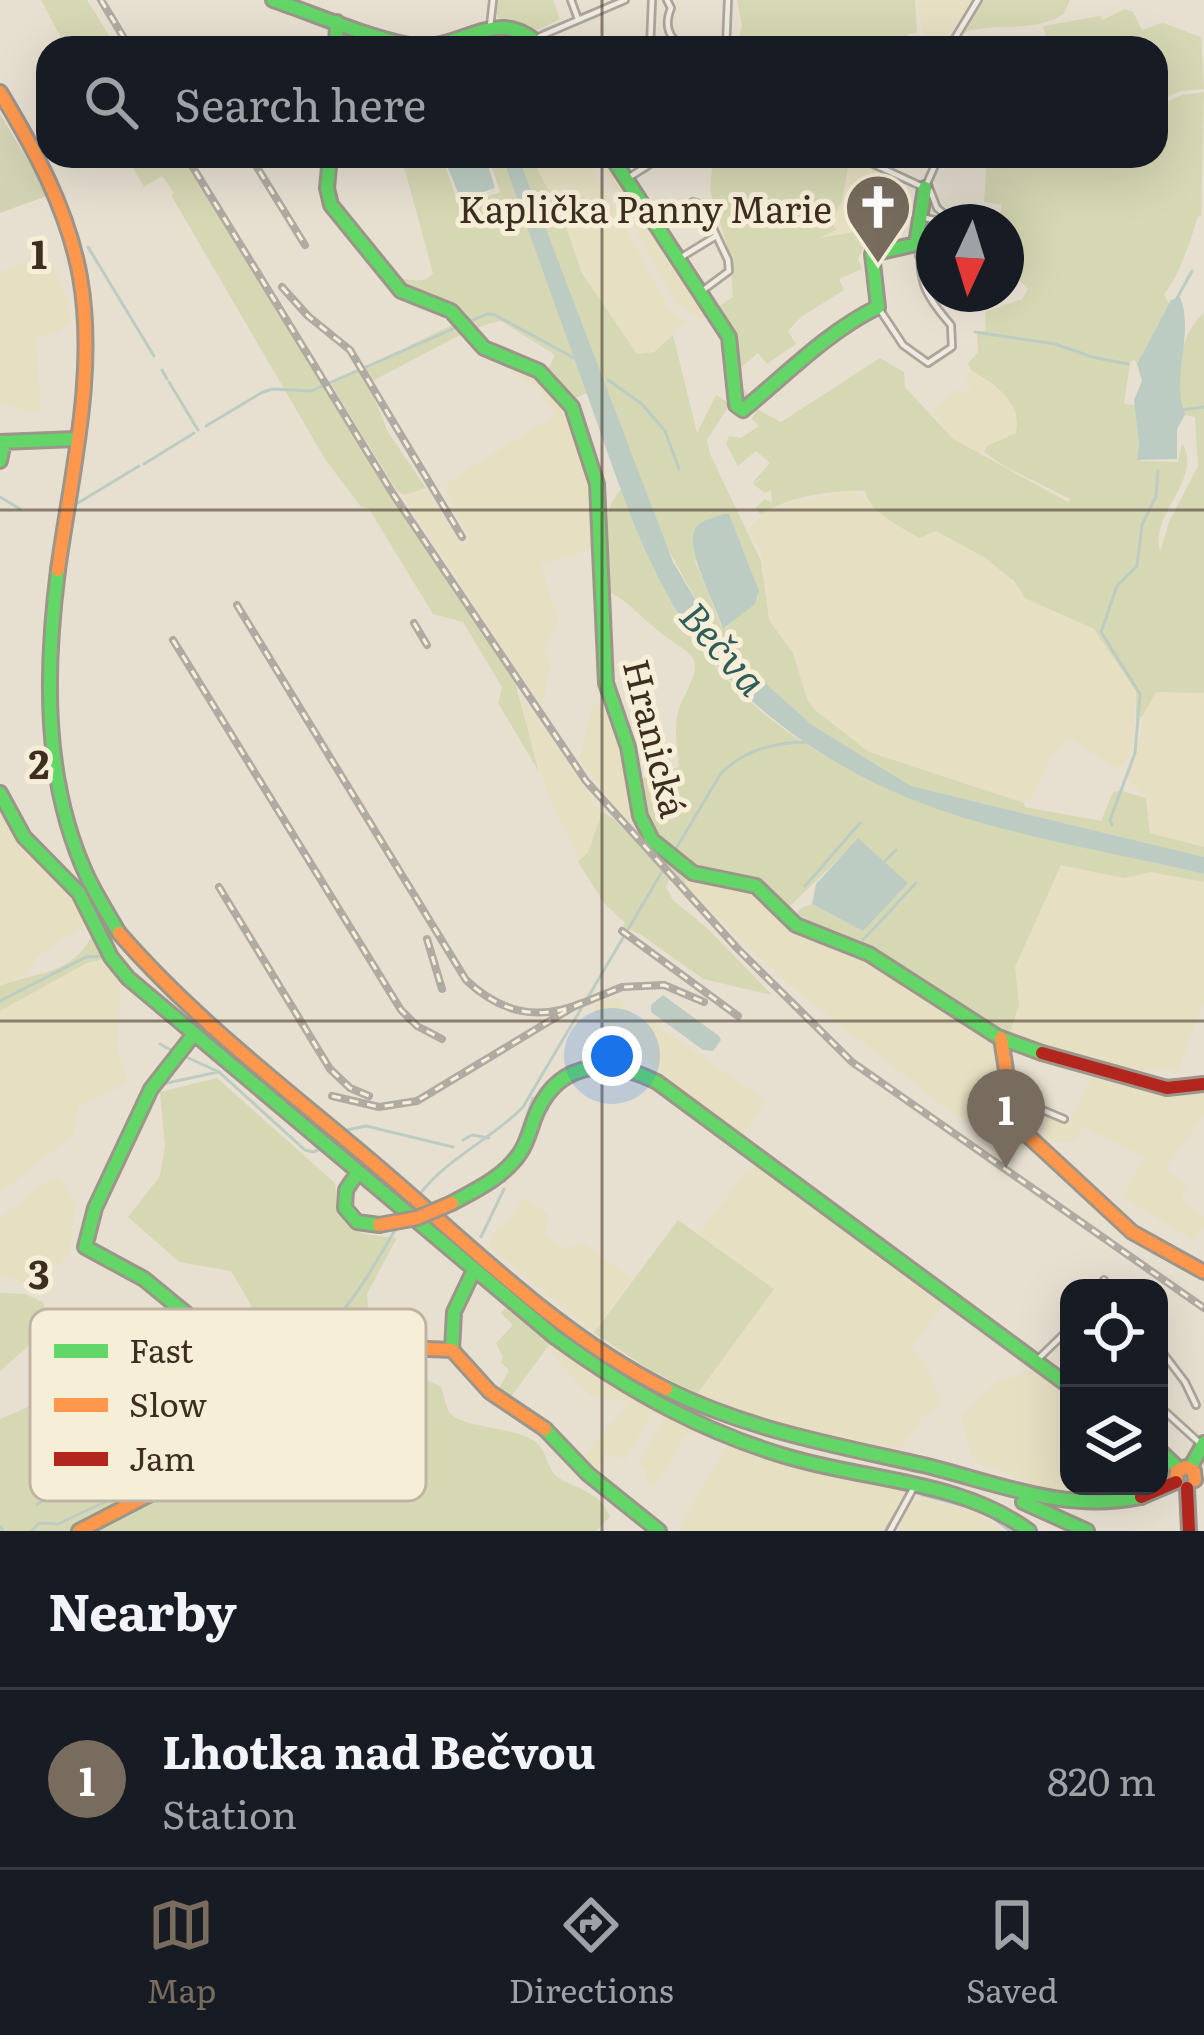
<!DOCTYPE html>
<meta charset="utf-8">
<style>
body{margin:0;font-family:Literata,serif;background:#20242c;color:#f1f3f6}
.controls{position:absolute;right:36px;bottom:36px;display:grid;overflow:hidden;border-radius:24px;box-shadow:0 12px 48px #0002}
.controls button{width:108px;height:108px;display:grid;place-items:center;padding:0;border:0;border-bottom:3px solid #363941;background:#171b24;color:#f1f3f6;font:60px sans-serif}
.compass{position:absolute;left:916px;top:204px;width:108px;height:108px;border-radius:50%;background:#171b24;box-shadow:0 12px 48px #0002;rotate:184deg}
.you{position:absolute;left:612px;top:1056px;width:42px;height:42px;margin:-30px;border:9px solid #fff;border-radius:50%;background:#1a73e8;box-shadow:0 0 0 18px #1a73e833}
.badge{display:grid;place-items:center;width:78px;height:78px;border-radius:50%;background:#786c5e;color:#fff;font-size:39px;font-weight:700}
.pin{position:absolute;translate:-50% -99px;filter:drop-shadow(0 3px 6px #0008)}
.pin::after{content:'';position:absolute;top:63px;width:42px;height:36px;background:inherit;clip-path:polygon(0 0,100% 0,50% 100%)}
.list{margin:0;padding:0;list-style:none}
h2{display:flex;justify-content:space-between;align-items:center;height:156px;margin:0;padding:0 48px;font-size:51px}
h2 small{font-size:39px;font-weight:400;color:#9ea1a6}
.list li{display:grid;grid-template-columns:78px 1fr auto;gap:36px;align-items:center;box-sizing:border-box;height:180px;padding:0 48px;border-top:3px solid #363941}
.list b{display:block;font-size:45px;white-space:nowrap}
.list p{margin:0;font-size:39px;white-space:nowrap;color:#9ea1a6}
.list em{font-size:39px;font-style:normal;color:#9ea1a6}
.icon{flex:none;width:66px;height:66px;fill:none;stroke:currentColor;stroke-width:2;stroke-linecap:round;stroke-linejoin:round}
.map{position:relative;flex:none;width:1204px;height:1531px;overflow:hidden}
.search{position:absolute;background:#171b24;box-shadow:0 12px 48px #0002;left:36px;right:36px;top:36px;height:132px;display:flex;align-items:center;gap:30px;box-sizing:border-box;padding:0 42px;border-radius:36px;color:#9ea1a6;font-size:45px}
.sheet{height:336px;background:#171b24}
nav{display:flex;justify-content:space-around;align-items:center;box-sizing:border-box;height:168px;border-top:3px solid #363941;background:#171b24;font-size:33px;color:#9ea1a6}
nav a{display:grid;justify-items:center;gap:6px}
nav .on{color:#786c5e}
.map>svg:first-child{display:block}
.farmland{fill:#e6dfc2}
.green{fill:#d6d7b3;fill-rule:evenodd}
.cemetery{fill:#d1d1b3}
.water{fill:#bcccc2}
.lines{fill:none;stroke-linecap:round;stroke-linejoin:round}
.stream{stroke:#bcccc2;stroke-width:3}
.street-casing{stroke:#ada599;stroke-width:10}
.fast-casing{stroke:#9c958a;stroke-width:18}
.slow-casing{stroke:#9c958a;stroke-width:18}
.jam-casing{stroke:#9c958a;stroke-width:18}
.street{stroke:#efebe3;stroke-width:4.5}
.fast{stroke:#63d668;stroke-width:12}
.slow{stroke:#ff974d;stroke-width:12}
.jam{stroke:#b3261e;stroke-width:12}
.rail-casing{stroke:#afaaa2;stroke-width:8}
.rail{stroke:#f7eed8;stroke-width:3;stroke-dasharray:9;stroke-linecap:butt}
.slow-bridge-casing{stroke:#9c958a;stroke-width:18;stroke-linecap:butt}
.slow-bridge{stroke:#ff974d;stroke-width:12}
.grid{fill:none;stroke:#3d2e20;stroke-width:3;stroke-opacity:0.55}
.labels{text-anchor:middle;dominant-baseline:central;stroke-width:10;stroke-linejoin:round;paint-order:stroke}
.poi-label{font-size:36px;fill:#3d2e20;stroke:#f7eed8;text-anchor:end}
.street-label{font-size:36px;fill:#3d2e20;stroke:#f7eed8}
.water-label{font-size:39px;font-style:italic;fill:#2f5d5a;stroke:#f7eed8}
.key{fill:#f7eed8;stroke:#bfb4a1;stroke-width:3}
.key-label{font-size:33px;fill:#3d2e20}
.grid-label{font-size:39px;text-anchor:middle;font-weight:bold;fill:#3d2e20;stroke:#f7eed8;stroke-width:10;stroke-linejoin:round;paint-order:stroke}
</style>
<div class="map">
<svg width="1204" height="1531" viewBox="0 0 1204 1531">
<rect width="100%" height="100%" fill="#e7e0d1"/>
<path class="farmland" d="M916,0H974L939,46L930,42L923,30Z
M531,156H586L670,310L686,321L657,349L645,355L637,354L589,283Z
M596,156H608L648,221L646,225L650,224L707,309L704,320L676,304Z
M850,156L884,175L880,187L900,194L896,226L892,230L886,229L881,243L875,241L873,228L864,223L854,224L846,233L820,237L833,233L832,221L842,201Z
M50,259L68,301L70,322L60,331L36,338L41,409L35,413L0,403V272L27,262Z
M510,363L543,378L560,396L577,430L588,469L598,543L591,549L541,565L558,622L544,649L551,664L542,707L404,498L412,491H426L461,546L470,541L447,492V483L555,415L538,388L507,369Z
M971,370L1010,397L1019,427L1016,433L975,454L951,438L932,413L956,389L963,393L972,385L965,378Z
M847,491L856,493L916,537L936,531L966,545L1008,576L1020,593L1094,628L1136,691L1133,745L1128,758L1119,767H1113L1068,737L1049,761L1031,799L1024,803L869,752L821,715L807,699L793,653L768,618L761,551L748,529L772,507Z
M1161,690L1204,693V847L1150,833L1148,800L1126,777L1137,751L1146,705L1152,694Z
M517,697L524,700L602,812L587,852L580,859L550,800Z
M600,703L617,728L626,755L636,817L633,823L623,817L579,760L592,707Z
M0,810L20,845L70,888L87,923L37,957L27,975L0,986Z
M1069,864L1124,878L1151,872L1204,882V1001L1178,1070L1154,1068L1138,1072L1094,1065L1063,1056L1011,1034L1010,1026L1019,1005L1015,967L1057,869Z
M684,877L749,886L767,898L789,925L800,932L864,956L969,1023L997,1049L1005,1091L1002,1105L993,1108L979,1126L952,1113L792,987L725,926L685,884Z
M99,958L109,962L120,989L118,1051L127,1080L123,1086L78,1107L74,1134L0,1193V1011Z
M617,997L636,1019L650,1021L766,1100L741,1138L594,1017L595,1004Z
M1094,1074L1168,1091L1204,1087V1115L1165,1169L1188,1186L1181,1198L1204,1217V1227L1194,1242L1123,1196L1145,1157L1084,1127L1073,1142H1044L1048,1114L1066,1123L1070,1120Z
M754,1163L944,1303L912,1347L926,1364L942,1404L924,1415L901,1448L797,1431L697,1394L774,1289L699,1235L747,1170L761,1179L751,1171Z
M52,1177L62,1181L76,1204L70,1252L60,1264L26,1282L0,1276V1218Z
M524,1197L548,1214L545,1236L565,1248L584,1244L632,1279L594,1333L489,1247L497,1227L507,1223Z
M552,1341L637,1400L697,1430L694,1435L687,1433L656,1485L644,1479L648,1471L638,1464L664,1418L653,1412L625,1460L607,1453L594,1474L579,1460L630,1402L591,1397L547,1349Z
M1030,1368H1035L1069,1392V1486H1148L1105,1499L1060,1495L978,1463L971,1454L961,1416L998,1381L1018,1376Z
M728,1444L782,1464L897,1487L902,1491V1498L884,1531H677Z
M923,1498L977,1513L1005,1531H902L901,1519L905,1512L915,1501Z"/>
<path class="green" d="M41,0H87L117,48H66Z
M499,0H553L560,19L538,30L500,19L495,12Z
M737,0H915L917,33L908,34L905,41L911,48H762L757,39L746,43L739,39L742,26Z
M982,0H1070L1064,14C1026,36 998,19 960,34Z
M1124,9L1133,12L1142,30L1163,23L1201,37L1204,89L1181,91L1156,102V48H1049L1043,26L1100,16L1103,20Z
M1204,92L1201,217L1198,216C1189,247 1177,279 1164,294L1169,304L1137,364L1134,359L1130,363L1124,404L1135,405L1140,461L1178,462L1182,443C1204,478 1149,514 1160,552L1169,522L1198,466L1195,417L1185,415C1174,383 1177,336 1204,313V693L1156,692L1142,717L1136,716V691L1094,629L1025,598L1014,581L984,557L936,531L919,538C900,526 870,513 865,491C837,489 784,497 761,515L755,508L765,499L772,503L771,490L765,493L753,484L764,477L752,483L770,463L756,451L738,466L726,444L729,436L741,438L759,426L752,419L757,409L781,422L880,358L904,372L905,387L953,439L1068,502L1070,499L1004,466L984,452L987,446L1016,433C1023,403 995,384 971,370L968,363L978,352L977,332L986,331L985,312L1022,299L1028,289L1006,266V222H997L1002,205L984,202L987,156H1156V106L1182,95Z
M126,156H183L391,495L515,682L539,772L498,703L502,687L463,622L433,614L369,509L361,507L325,459L171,195L174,193L162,176L144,187Z
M424,156H442L459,207L500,192L488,156H502L587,393L572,400L547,371L555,355L501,321C469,326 409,363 376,379L369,385L388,432L426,488L404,495L397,491L331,384L454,324L453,316L394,278C408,278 423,286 433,273L403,163Z
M518,156H531L565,224L582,273L637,354L654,352L673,335L697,433L716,395L730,404L707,440L710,454L761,561L769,620L793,653L807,699L816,711L869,752L1024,803L1025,807L1101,821L1113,792L1120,790L1146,798L1150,833L1204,847V857L911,786L812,725L745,665L707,619L659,533ZM728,514C737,544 755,568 758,598L726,628L721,625L695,561Z
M713,156H850L842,201L832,221L836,230L820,238L865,230L871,234L858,259L862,269L839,279L844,290L801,317L788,331L796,344L767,364L758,353L742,367V386L752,400L742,407L736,392L734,334L730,336L712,311L733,297L730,255L710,190Z
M621,489C637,531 655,575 678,614C787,798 1015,828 1204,874V882L1151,872L1124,878L1061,865L1015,967L1019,1005L1010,1033L994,1032L934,992L792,920L801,908L812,904L863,931L859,839L785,911C770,899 754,886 734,883C717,880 703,882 686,877L685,884L681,883L644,841C646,820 639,801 641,779L679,767C677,746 672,721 682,701C707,652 694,659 657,630C639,616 626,598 605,590C605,557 598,515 621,489Z
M602,812L614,819L670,879L666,887L673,900L706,927L772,995L703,979L640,934L623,927L625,923L604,903L578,862L588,852Z
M92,936L107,958L87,963L0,1011V986C35,972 72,975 92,936Z
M217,1078L335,1183C338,1234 352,1233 397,1238L367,1294L370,1337C348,1344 328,1355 318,1375L259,1402L243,1415L229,1393L260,1372C267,1325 254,1310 231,1271L179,1262L128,1217L160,1176L165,1146L160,1092Z
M678,1220L774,1289L697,1394L647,1368L594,1333Z
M0,1293L25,1294L43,1302C53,1331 20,1353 0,1371Z
M508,1305L552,1341L507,1402L496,1394L509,1370L500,1362L503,1358L496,1343L513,1325L501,1313Z
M113,1338L120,1340L126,1351L93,1373L124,1357L139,1377H145L157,1409L170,1401L199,1404L217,1392L237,1419L235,1426L195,1466L76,1531H0V1419L44,1400L32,1379V1359L45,1377Z
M400,1371L415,1374L441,1387C444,1395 445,1407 451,1414C465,1428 512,1427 533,1440C549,1450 545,1469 559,1478C579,1490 600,1492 610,1517L596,1531H86C137,1508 187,1484 228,1444L230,1451C244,1397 350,1372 400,1371Z"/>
<path class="cemetery" d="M0,114L49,195L0,213Z"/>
<path class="water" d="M443,156H485L495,188L461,200Z
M502,156H518L673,562L707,619L745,665L812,725L911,786L1204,857V874C1113,852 1008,836 921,803C827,767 733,702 679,615C638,548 614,470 588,397C559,316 530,236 502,156Z
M1180,297C1195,333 1170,377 1185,415L1177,429V459L1137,460L1139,445L1134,400L1142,381L1137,364L1171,300Z
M724,514H729L759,591L755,604L723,629C717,607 681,544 697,526C702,520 716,517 724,514Z
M858,838L908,883L863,931L812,904L816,884Z
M663,995L719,1036L721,1040L713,1051L703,1050L651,1012V1005Z"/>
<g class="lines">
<path class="stream" d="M580,15L617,0
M542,31L575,18
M11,125L29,154
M67,245L73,270
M88,247L154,356
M1176,300L1192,271
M975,332L1055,344L1092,357L1128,364
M162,370L167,379
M608,380L642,404L665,431L679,469
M169,382L198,430
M1182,410L1204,407
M206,426L261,393L272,389L311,391L487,314L495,315L574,358
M144,464L194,433
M0,497L20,509
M73,506L139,466
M1112,825L1110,820L1135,753L1140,694L1101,632L1117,586L1137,566L1142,525L1156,496L1158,471
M674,852L721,773C746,749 776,742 810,742
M885,861L896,850
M805,886L860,823
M863,940L916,883
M0,1001L86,957L106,956
M160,1044L171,1050
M184,1056L219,1072L305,1150L313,1152L324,1148
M158,1085L218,1072
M347,1130L366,1126L453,1147
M463,1140L472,1135L489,1138
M502,1164L517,1145L533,1098
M505,1176V1181
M420,1194C447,1158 492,1139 523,1107L669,860
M481,1237L504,1189
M459,1291L467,1272
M298,1348C336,1348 372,1314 407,1344
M227,1390C250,1364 289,1356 317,1335C353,1308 374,1264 397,1227
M1159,1403L1200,1440
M142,1493L157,1462L181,1439V1426L188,1413L205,1409L219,1396
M922,1495L984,1511L1010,1531
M37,1504L181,1426
M0,1527L3,1531
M32,1531L39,1523L58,1524L109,1500L134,1498
M885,1531L908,1493"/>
<g class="street-casing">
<path id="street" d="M571,0L578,19
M667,0L671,8C664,26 668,38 685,48
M490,27L493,0
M536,38L625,0
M908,46L927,44L932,48
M650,48L652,0
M726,48L728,0
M949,48L978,0
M856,156L925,188L939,156
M628,178L663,156
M930,190L937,208L954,222
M921,217L943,222
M659,224L693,202L702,205L728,260L729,271L702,291
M919,256L934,265
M680,258L716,236
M878,307L903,345L928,363L952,347L951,325C923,293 920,284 920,242
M1014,1098L1064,1119
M1098,1288L1104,1280
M1159,1348L1185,1382L1196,1405
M1035,1362L1069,1329
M1159,1406L1203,1446
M890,1531L913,1489"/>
</g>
<g class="fast-casing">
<path id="fast" d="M273,0C317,15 364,36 409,45C460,55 497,0 543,48
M336,48L337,22
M330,156L327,188L331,205L401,291L451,311L484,348L539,371L572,407L597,484L606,683L628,747L640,816L652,840L693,873L756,886L796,925L869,954L998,1037L1042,1053
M611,156L729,337L736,405L743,410C787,374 827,332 878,307L872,254L916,244L925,188
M0,442L76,439
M0,461L4,442
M58,570C45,672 43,781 87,876C96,895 108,914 119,933
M0,793L24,837L79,893L111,957L128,978L555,1337C629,1391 704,1433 792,1458C872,1481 961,1481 1029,1531
M194,1034L151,1089L95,1208L85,1247L144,1279L194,1320L208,1342L209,1373L242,1422
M358,1172L346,1190L345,1208L357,1222L379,1225
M452,1203C476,1190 504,1177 520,1153C529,1140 531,1124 538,1110C562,1059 612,1059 657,1082L1069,1386
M452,1350L454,1312L474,1270
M666,1389C749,1430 834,1445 923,1465C997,1483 1064,1513 1141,1497
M545,1429L588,1474L659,1531
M1159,1450L1179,1469
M1190,1468L1204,1443
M1023,1502L1087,1531"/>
</g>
<g class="slow-casing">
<path id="slow" d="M0,92C35,150 68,210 80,277C97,373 71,475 58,570
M119,933C198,1024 293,1094 384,1172C473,1248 560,1336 666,1389
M1001,1038L1010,1096L1024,1132L1132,1232L1204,1272
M1176,1482L1177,1471L1186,1467L1194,1471L1195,1480
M79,1531L191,1473L259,1409L356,1357L404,1348L452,1350L490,1392L545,1429"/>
</g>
<g class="jam-casing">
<path id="jam" d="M1042,1053L1167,1088L1204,1084
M1187,1488L1189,1531
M1141,1497L1176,1482"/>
</g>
<use href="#street" class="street"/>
<use href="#fast" class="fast"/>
<use href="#slow" class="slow"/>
<use href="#jam" class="jam"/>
<g class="rail-casing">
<path id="rail" d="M101,0L130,48
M186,156L393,494L586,781L737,948L852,1062L1204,1308
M250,156L305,245
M282,287L308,316L350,350L462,537
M237,605L466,980C500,1012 537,1022 582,1003
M414,623L427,645
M173,640L401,1010L417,1026L442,1039
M219,887L330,1069L350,1088L369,1096
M622,931L738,1016
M427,939L442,989
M332,1096L379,1107L417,1101L573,1007L622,987L664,985L704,1002"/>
</g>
<use href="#rail" class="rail"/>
<g class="slow-bridge-casing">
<path id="slow-bridge" d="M379,1225L417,1218L452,1203"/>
</g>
<use href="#slow-bridge" class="slow-bridge"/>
</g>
<path class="grid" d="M602,0V48M602,156V1531M0,510H1204M0,1021H1204"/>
<defs>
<g id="church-pin" transform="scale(3.45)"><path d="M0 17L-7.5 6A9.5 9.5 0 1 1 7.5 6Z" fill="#786c5e" stroke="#f7eed8"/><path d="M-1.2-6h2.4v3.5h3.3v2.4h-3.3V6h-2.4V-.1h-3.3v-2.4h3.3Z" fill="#fff"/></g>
</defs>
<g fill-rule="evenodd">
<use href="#church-pin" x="878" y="207"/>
</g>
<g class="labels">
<g class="poi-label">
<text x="832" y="207">Kaplička Panny Marie</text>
</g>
<g class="street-label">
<text transform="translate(657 738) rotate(76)">Hranická</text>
</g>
<g class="water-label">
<text transform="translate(725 647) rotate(49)">Bečva</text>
</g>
</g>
<rect x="30" y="1309" width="396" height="192" rx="18" class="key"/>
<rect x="54" y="1344" width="54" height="14" fill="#63d668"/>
<rect x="54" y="1398" width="54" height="14" fill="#ff974d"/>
<rect x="54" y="1452" width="54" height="14" fill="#b3261e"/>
<g class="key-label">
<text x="129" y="1363">Fast</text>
<text x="129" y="1417">Slow</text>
<text x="129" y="1471">Jam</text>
</g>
<g class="grid-label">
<text x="39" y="269">1</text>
<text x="39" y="779">2</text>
<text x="39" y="1289">3</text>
</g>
</svg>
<div class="controls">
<button><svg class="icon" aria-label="locate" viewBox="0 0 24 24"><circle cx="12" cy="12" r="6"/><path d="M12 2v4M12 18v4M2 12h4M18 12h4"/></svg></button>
<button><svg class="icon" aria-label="layers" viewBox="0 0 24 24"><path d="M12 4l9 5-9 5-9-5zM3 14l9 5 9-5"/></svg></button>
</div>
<svg class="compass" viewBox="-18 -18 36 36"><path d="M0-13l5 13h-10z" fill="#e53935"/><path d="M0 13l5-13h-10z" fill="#9ea1a6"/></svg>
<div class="you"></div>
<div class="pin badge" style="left:1006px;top:1168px">1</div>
<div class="search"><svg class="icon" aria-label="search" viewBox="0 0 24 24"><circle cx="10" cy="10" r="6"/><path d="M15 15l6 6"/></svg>Search here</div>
</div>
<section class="sheet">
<h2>Nearby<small></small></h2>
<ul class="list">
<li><span class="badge">1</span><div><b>Lhotka nad Bečvou</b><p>Station</p></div><em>820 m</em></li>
</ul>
</section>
<nav>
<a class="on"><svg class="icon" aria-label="map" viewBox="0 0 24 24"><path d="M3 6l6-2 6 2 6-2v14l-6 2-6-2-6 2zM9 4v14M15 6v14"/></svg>Map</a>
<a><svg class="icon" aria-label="directions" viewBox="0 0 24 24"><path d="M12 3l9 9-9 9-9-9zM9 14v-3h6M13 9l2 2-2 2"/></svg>Directions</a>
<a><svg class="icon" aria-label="saved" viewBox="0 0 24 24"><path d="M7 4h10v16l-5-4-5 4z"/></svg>Saved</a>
</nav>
